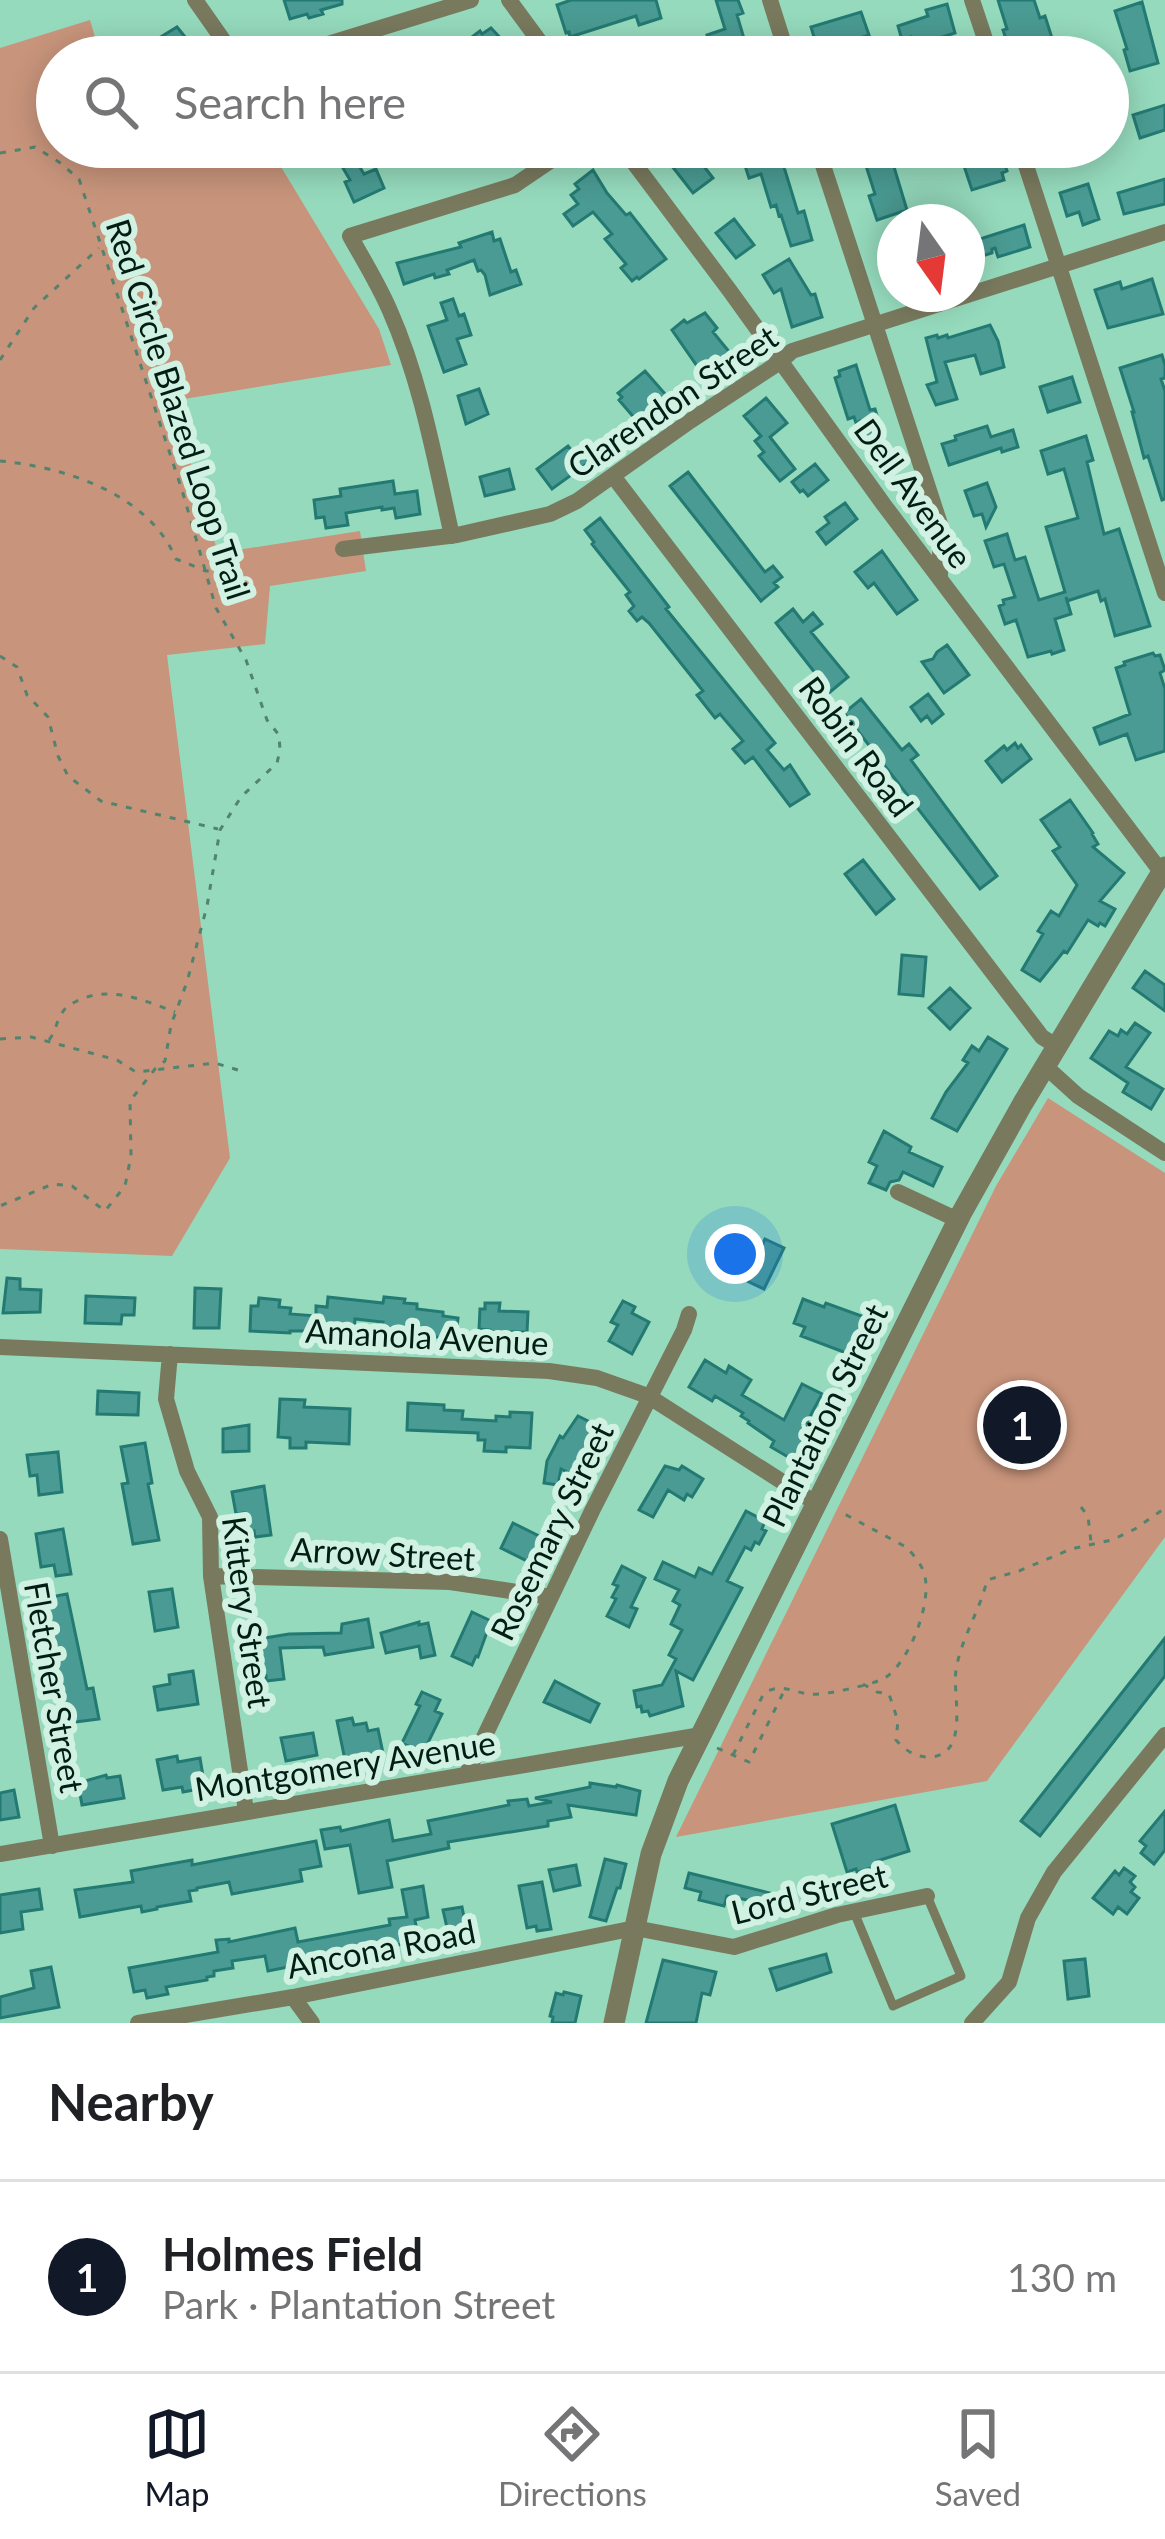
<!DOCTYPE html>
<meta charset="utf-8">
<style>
body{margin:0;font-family:Lato,sans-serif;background:#f2f2f2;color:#202124}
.compass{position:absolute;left:877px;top:204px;width:108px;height:108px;border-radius:50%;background:#fff;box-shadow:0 6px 30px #0003;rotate:166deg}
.you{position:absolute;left:735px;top:1254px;width:42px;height:42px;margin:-30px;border:9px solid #fff;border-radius:50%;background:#1a73e8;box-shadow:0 0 0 18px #1a73e833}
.badge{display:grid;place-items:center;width:78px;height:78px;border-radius:50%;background:#111827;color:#fff;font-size:39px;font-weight:700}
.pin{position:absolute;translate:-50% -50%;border:6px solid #fff;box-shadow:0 3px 12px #0006}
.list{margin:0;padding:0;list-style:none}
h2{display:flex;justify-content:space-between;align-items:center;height:156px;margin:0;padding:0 48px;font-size:51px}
h2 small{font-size:39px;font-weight:400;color:#757577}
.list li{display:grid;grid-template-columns:78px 1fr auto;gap:36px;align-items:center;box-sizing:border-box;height:192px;padding:0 48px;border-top:3px solid #e0e0e0}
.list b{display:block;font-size:45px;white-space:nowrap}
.list p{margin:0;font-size:39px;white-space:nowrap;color:#757577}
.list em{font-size:39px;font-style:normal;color:#757577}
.icon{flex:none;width:66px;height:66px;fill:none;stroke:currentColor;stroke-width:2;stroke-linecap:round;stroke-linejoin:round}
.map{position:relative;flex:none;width:1165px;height:2023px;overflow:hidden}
.search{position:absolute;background:#fff;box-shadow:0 6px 30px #0003;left:36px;right:36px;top:36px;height:132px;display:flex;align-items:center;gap:30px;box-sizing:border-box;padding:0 42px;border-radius:66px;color:#757577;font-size:45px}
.sheet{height:348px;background:#fff}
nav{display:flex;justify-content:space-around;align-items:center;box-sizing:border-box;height:168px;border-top:3px solid #e0e0e0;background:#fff;font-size:33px;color:#757577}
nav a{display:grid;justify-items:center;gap:6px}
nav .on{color:#111827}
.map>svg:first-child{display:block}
.park{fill:#c8947b}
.building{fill:#4a9b93;stroke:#237a72;stroke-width:3}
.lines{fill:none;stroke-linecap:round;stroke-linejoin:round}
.path{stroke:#51836e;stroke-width:3;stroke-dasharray:6 9;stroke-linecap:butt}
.service{stroke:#79795e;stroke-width:9}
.minor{stroke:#79795e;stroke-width:16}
.tertiary{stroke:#79795e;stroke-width:21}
.labels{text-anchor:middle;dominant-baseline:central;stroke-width:12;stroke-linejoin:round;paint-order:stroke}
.street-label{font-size:33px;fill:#021e14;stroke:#d1f2e3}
</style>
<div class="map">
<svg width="1165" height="2023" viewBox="0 0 1165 2023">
<rect width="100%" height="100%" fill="#95dabd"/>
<path class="park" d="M90,20L101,57H57V147H269L379,329L391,365L172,401L218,553L360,531L366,571L270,586L265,644L167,655L230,1158L172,1256L0,1249V48Z
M1048,1098L1165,1173V1537L987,1781L676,1837L996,1186Z"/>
<path class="building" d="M284,0H342V4L321,10L323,14L309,18L307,14L290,19Z
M571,0H656L661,18L639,25L636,16L570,37L569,32L566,33L557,5Z
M716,0H738L743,13L737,15L745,42L749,41L753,54L741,57H733L731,53L714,57L707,35L725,29Z
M998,0H1034L1040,18L1045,16L1058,57H1012L1003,30L1007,29Z
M1142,2L1158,63L1130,71L1124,50L1127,49L1115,11Z
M947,4L955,33L914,46L911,37L902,40L898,26L928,16L926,10Z
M861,12L869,35L857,39L863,57H820L811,27Z
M177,27L194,48L180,57H170L159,38Z
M491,28L507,45L491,57H474L464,43L480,31L482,34Z
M1165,105V130L1140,138L1133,115Z
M689,147L713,178L693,193L668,161Z
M739,147H793L798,163L784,167L798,213L804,211L812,240L791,246L781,215L779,216L776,205L771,207L761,174L749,178Z
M860,147H888L907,210L877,220L869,196L875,194Z
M939,147H999L1007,171L1002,173L1004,180L972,190L960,154L930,164L926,151Z
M349,149L364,174L376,169L384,188L354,202L345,182L350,180L336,156Z
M593,170L607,193L626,215L630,213L666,259L639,279L637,277L632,281L621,268L626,264L605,239L612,234L593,212L573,226L564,214L578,204L571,195L579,189L575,184Z
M1165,179V204L1124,214L1118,193Z
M1088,184L1099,219L1083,225L1079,212L1067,216L1060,193Z
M734,219L754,245L736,258L716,233Z
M1024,225L1030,247L998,257L995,248L992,249V253L967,261V243Z
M492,232L494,241L500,239L511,272L516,270L521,284L490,295L485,275L481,270L478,271L474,260L447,270L449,274L435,278L434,274L404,284L397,263L461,247L459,243Z
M789,259L811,295L815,294L822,317L792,327L781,289L774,293L763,275Z
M1152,279L1163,314L1108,328L1095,290L1120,282L1122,289Z
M453,299L459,316L464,314L471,335L457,339L466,364L444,372L428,326L447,320L441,303Z
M705,313L717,328L713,332L731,354L704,376L672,330L684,320L687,323Z
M990,325L998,341L1004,367L981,374L975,355L945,362L957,399L936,405L927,385L937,382L926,338L937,335L938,338L947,335L948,338Z
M1162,355L1165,365V378L1161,379L1165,391V499L1162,500L1148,456L1144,458L1132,412H1134L1120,368Z
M856,365L870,410L875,409L882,433L865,438L860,421L856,423L854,417L848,419L835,378L840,376L839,371Z
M645,371L666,395L636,420L619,400L622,397L618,393Z
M1072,377L1080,402L1048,412L1040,387Z
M479,389L488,414L466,424L458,396Z
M766,398L787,423L770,437L795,469L780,481L759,456L764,452L755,441L761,436L744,416Z
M987,426L991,437L1013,430L1018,447L1002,452L1001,448L949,465L942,444L956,440L955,436Z
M1086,436L1093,460L1087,462L1104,534L1119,529L1150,626L1115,636L1105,599L1101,601L1098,591L1067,601L1066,597L1071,614L1055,619L1064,650L1052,654L1051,651L1028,657L1016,620L1005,624L999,606L1004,604L1003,600L1015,597L1004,564L994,567L985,541L1007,534L1015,560L1025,557L1039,600L1065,592L1046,527L1078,518L1064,469L1048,474L1041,451Z
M585,443L596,457L552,489L537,469L568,446L573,452Z
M815,464L828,480L808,496L803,490L800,492L792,482Z
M509,469L514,489L485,496L480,477Z
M688,472L765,572L773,566L782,577L774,583L778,587L761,601L670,486Z
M393,481L395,494L417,491L420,514L396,518L394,508L382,510V507L346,513L348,525L326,528L324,517L316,518L314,500L341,496L340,489Z
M987,483L996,507L986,527L982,514L974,516L965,491Z
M845,503L857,519L826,544L817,532L829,523L825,517Z
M600,518L669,607L666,609L775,743L767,750L784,770L790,765L809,794L790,806L753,757L745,763L733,749L743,741L720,714L715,718L697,695L703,691L649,623L642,617L637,621L629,611L634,606L626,595L630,592L592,544L594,542L585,530Z
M882,551L917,600L897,614L874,583L868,588L855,572Z
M793,609L803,622L813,613L822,624L811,632L848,677L830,692L776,623Z
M947,645L969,675L944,693L922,662L933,659L937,652Z
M1153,653L1155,656L1160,655L1165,670L1160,673L1165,689V751L1136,760L1127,734L1100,744L1094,728L1130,714L1116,668L1125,665L1124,662Z
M928,694L943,714L932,723L927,716L921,721L911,707Z
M861,699L902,750L909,744L918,755L911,760L997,876L980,889L844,713Z
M1015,743L1018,748L1021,745L1031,759L1002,782L986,761L1004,746L1007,750Z
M1070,800L1093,833L1092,834L1098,844L1093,847L1124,873L1100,901L1115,909L1105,926L1100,923L1098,926L1088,920L1067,953L1064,951L1040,981L1022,970L1043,934L1038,931L1051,911L1059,916L1077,885L1053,851L1060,847L1041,820Z
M863,860L894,899L876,914L845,874Z
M902,955L926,957L923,996L899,994Z
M1145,971L1165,985V1011L1133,988Z
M950,988L970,1008L950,1029L929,1008Z
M1135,1023L1150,1033L1126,1067L1163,1089L1151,1109L1123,1092L1128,1083L1091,1058L1109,1031L1118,1036L1121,1030L1127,1034Z
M988,1037L1007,1049L957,1131L932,1118L946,1092L968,1063L963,1060L972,1046L979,1051Z
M884,1131L911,1147L909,1152L942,1167L933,1186L903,1172L899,1180L890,1182L886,1190L869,1183L877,1166L869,1162Z
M765,1239L784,1248L764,1289L745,1280Z
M7,1278L20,1279V1289L41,1290L40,1312L3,1313Z
M195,1288L221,1289L219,1328H194Z
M86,1296L135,1298L134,1315H122L121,1324L85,1323Z
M328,1297L383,1303L384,1297L405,1299L404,1303L417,1304V1309L443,1312V1316L458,1318L456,1339L426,1336V1331L382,1327L383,1322L355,1319L354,1331H290V1333L250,1331L251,1306H258L259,1298L280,1300L279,1307L291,1308L290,1314L316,1316V1306L327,1307Z
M803,1299L824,1307L826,1303L864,1317L862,1323L869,1326L857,1357L801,1336L805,1327L794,1323Z
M623,1301L635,1307L632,1313L649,1322L632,1354L609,1341L618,1325L611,1322Z
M485,1303H500L499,1311L528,1312L527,1332H490V1330L479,1329L480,1309H485Z
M705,1360L726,1373L729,1366L751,1380L742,1395L784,1420L802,1384L822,1394L803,1430L816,1437L800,1464L771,1447L774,1441L748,1423L749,1421L741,1416L743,1413L715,1396L712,1401L689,1387Z
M98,1391L139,1393L138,1415L97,1414Z
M280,1399L305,1400L304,1407L350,1409L349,1444L306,1442V1448H290V1438L278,1437Z
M408,1403L444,1405V1410L463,1411L462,1419L496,1421V1416L510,1417V1412L532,1413L530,1448L506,1447V1452L484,1451L485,1440H478V1433L407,1430Z
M578,1416L600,1427L581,1466L577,1464L571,1474L561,1469L558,1485L544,1483L547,1461L560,1436L563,1438Z
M249,1425V1451L223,1452V1429Z
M145,1443L152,1483L148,1484L159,1540L133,1544L122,1484L128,1483L121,1447Z
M58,1452L62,1492L39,1495L37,1475L30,1476L27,1455Z
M665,1466L679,1470L682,1466L703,1479L692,1497L687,1494L684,1500L668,1490L653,1517L639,1510Z
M264,1486L271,1535L255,1537L254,1531L247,1532L244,1513L236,1514L232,1492Z
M746,1511L765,1521L762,1529L766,1531L759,1544L755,1542L751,1550L745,1547L727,1581L742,1588L693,1680L676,1671L683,1706L650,1716L648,1711L642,1712L641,1706L637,1707L634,1691L662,1685L676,1659L669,1655L682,1630L671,1624L680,1605L673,1601L679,1590L655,1579L663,1562L695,1577L699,1568L712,1574Z
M513,1523L543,1538L531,1563L501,1548Z
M63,1529L71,1574L56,1576L54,1565L41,1567L36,1534Z
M622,1566L645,1578L631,1607L637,1609L629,1627L607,1616L616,1599L612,1597L618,1586L613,1584Z
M172,1589L178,1627L155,1631L149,1592Z
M67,1594L87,1689L93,1688L99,1719L75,1722L73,1711L65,1712L45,1598Z
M472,1612L491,1621L478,1657L476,1656L472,1665L452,1656Z
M368,1619L373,1647L325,1655L323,1647L280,1648L284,1679L266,1681V1676L258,1677L253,1640L289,1634L341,1633L342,1624Z
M419,1622V1625L428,1623L435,1655L421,1658L419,1646L386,1653L381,1633Z
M1165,1638V1676L1040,1836L1021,1821Z
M193,1671L198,1704L158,1710L154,1687L170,1684L169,1675Z
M555,1681L599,1704L590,1722L544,1702Z
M422,1692L440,1700L435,1711L442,1714L423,1753L402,1743L420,1706L416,1704Z
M352,1718L354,1725L366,1723L368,1731L378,1729L383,1753L345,1760L337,1721Z
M313,1733L317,1755L286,1761L281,1738Z
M177,1756L178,1762L200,1758L205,1788L183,1792L182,1787L163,1790L157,1760Z
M106,1775L107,1778L120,1776L124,1798L82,1805L78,1783Z
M590,1783L616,1787L617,1785L640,1791L636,1815L568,1805L571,1817L548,1821V1826L448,1842L449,1848L387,1861L392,1887L359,1893L350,1845L325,1849L321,1830L340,1827L341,1831L389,1820L393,1841L431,1834L428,1821L509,1805L508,1801L527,1799L529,1806L552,1802L535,1798L590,1787Z
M14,1790L19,1817L0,1820V1793Z
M895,1805L909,1851L877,1861L878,1866L857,1872L856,1869L847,1872L832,1824Z
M1165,1811V1850L1154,1864L1141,1853L1146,1846L1140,1841Z
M316,1841L321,1866L300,1870L302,1881L232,1894L229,1882L197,1888V1890L189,1891L191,1901L157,1907V1909L142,1912L141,1906L80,1917L75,1890L133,1882L131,1871L192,1860V1865Z
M605,1859L626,1864L620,1888H617L606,1921L590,1917Z
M576,1865L580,1885L554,1891L549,1870Z
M1124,1868L1135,1876L1130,1882L1135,1887L1131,1892L1139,1898L1127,1914L1118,1907L1113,1914L1093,1898L1115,1871L1119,1875Z
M689,1873L770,1893L768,1904L727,1896L724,1906L699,1900L701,1892L685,1888Z
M542,1882L551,1929L537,1931L536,1926L527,1928L519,1886Z
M423,1886L428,1917L415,1920L419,1941L371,1950V1955L334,1962L333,1958L268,1971L265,1956L232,1961L233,1968L214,1971V1976L207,1977V1980L166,1987L168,1994L147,1998L145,1990L134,1992L129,1968L218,1952L216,1940L229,1939V1942L295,1928L298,1942L390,1925L389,1919L407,1917L402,1890Z
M39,1889L42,1909L21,1912L23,1929L0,1933V1895Z
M462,1907L464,1917L472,1915L477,1936L450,1941L443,1910Z
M826,1954L831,1972L777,1990L770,1969Z
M1085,1959L1089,1996L1068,1999L1064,1961Z
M663,1960L716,1972L710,1995L702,1993L696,2023H646Z
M51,1967L59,2007L0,2018V1997L34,1988L31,1971Z
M564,1992L581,1996L575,2023H552L553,2017L550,2016L556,1993L563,1995Z"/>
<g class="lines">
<path class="path" d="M0,153L35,147L59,162L79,179L182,490L216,608L246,660L267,720L279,735L280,750L277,763L241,797L220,830L207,906L187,982L171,1025L165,1061L155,1069L130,1101L131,1156L125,1186L105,1211L72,1186L53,1184L0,1206
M0,360L34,308L99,248
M0,461C65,467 149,494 176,559L206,571H239
M0,656L17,667L27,695L48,717L58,756L68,776L101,801L218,829
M0,1039L31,1037L117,1060L136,1072L215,1063L241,1071
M49,1040C56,1031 56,1022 62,1013C66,1006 71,1004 77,1001C109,985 144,1000 175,1012
M1081,1507L1088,1516L1091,1542
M863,1684L877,1692L889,1694L898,1721L896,1740C904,1749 914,1757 928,1757C971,1757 952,1695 956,1670C961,1638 980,1611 987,1580L1019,1571L1071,1549L1112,1540L1135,1529L1165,1508
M717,1748L749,1762L785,1689
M733,1755L764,1693C781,1683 792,1692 809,1694C823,1696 870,1685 883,1679C909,1665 935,1598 923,1570C919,1561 912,1553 906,1547L839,1511"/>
<path class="service" d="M854,1912L893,2006L961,1976L927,1896"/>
<path class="minor" d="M195,0L235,57
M509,0L551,57
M770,0L788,57
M972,0L991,57
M286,57L471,0
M622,147L730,291L884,505L1162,873
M817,147L940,524V579
M1020,147L1165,593
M613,476L1042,1037L1058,1047
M452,536C435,460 421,381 390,311C379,285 364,261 350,236L515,185L571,147
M343,549L457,535L550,514L577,501L690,421L780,362L792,351L1165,232
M1046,1067L1078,1096L1165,1153
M898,1192L958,1220
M0,1347L549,1371L597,1378L648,1396L817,1504
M170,1354L166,1399L187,1471L210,1517L211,1576L246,1811
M0,1539L52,1846
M211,1576L450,1582L551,1597
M466,1775L592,1511L684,1330L689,1314
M0,1854L701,1735
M293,1997L312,2023
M138,2023L293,1997L635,1928L734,1947L837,1915L927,1896
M972,2023L1009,1982L1028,1918L1054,1872L1165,1735"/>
<path class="tertiary" d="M614,2023L651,1854L678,1781L961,1214L1023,1103L1165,867"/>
</g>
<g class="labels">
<g class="street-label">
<text transform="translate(672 401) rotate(-34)">Clarendon Street</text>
<text transform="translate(179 409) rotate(72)">Red Circle Blazed Loop Trail</text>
<text transform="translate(914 493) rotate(54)">Dell Avenue</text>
<text transform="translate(857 746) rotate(53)">Robin Road</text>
<text transform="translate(427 1336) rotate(3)">Amanola Avenue</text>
<text transform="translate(824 1415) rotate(-64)">Plantation Street</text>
<text transform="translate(551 1531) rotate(-64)">Rosemary Street</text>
<text transform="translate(383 1553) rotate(3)">Arrow Street</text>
<text transform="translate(248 1612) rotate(82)">Kittery Street</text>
<text transform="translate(55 1687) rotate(80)">Fletcher Street</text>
<text transform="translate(345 1765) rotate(-9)">Montgomery Avenue</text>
<text transform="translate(809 1893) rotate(-14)">Lord Street</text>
<text transform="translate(381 1948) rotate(-11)">Ancona Road</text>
</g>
</g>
</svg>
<svg class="compass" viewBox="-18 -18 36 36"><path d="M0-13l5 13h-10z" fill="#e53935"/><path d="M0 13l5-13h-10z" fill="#757577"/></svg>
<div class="you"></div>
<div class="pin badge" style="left:1022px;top:1425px">1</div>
<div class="search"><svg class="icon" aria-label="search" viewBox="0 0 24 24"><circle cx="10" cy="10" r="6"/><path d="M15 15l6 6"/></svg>Search here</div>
</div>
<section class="sheet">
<h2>Nearby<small></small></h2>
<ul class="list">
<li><span class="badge">1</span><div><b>Holmes Field</b><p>Park · Plantation Street</p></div><em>130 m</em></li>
</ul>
</section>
<nav>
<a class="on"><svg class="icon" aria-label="map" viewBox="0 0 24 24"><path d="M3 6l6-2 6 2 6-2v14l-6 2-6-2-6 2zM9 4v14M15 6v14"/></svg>Map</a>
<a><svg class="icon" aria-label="directions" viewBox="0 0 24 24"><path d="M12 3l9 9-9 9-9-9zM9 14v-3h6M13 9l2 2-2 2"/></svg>Directions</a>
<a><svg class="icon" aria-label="saved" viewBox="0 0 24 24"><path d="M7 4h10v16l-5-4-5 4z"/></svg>Saved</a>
</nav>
